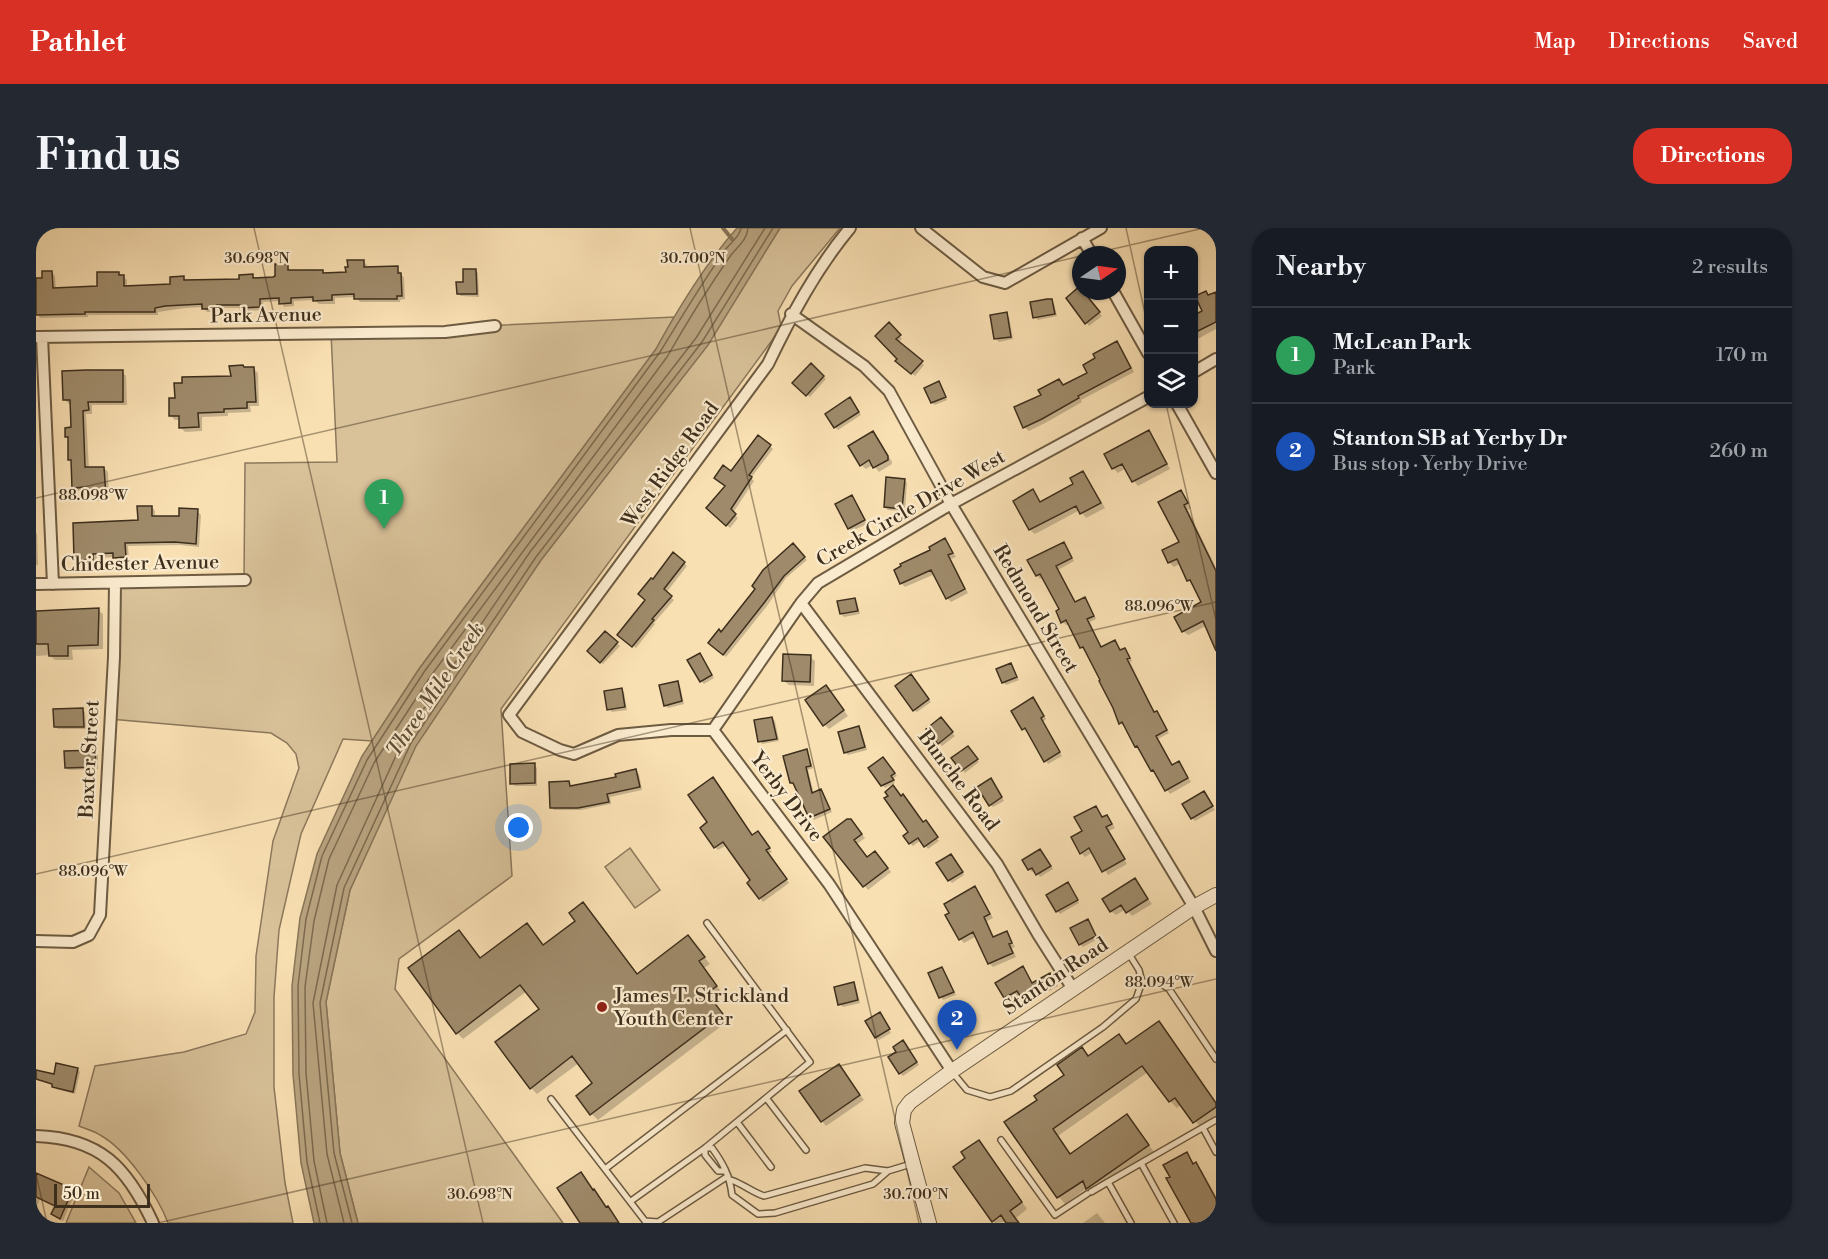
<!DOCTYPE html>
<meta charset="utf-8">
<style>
body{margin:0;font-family:"Libre Bodoni",serif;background:#242831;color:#f1f3f6}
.controls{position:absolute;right:18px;top:18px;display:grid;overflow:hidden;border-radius:12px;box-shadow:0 2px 4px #0004}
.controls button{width:54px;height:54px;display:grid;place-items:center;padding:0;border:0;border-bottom:2px solid #363941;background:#171b24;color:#f1f3f6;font:30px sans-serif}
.compass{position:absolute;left:1036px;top:18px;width:54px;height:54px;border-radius:50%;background:#171b24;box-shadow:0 2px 4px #0004;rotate:77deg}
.scale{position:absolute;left:18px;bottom:15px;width:96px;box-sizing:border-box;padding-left:6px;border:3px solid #3e2f1d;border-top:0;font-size:16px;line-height:21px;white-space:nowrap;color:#3e2f1d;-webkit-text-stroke:4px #fbebce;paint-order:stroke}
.you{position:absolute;left:483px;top:600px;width:21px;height:21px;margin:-15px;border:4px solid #fff;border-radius:50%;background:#1a73e8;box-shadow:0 0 0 9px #1a73e833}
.badge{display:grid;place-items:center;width:39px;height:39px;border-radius:50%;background:#d93025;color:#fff;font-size:20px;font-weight:700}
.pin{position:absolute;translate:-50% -50px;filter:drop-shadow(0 2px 3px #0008)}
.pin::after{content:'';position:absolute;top:32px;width:21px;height:18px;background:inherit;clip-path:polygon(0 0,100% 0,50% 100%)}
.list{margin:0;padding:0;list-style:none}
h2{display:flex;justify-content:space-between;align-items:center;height:78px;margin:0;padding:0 24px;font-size:26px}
h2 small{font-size:20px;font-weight:400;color:#9ea1a6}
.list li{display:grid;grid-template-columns:39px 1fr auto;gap:18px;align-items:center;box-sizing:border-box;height:96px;padding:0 24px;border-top:2px solid #363941}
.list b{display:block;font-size:22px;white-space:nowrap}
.list p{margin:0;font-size:20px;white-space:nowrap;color:#9ea1a6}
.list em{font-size:20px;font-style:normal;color:#9ea1a6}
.icon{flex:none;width:33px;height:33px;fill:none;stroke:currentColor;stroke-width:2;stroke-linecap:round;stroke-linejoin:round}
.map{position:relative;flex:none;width:1180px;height:995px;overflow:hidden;border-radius:24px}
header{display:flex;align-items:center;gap:36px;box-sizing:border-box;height:84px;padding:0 30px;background:#d93025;color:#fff}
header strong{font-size:28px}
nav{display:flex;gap:33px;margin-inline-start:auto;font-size:21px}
.intro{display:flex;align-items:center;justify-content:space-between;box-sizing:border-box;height:144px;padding:0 36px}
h1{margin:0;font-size:42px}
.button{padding:15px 27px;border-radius:24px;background:#d93025;color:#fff;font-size:21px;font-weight:700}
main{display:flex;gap:36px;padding:0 36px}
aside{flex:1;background:#171b24;border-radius:24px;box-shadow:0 2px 4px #0004}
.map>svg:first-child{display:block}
.green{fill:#d9c29a;stroke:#8c785c;stroke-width:1.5}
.water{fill:#b9a480;stroke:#887558;stroke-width:1.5}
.shadow{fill:#0003}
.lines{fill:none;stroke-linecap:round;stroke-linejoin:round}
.shore{stroke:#7c6a4e;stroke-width:1.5}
.stream{stroke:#887558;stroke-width:4}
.building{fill:#9f8b6b;stroke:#3e2f1d;stroke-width:1.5}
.service-casing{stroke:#6d5b42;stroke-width:8}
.minor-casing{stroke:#6d5b42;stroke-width:14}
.tertiary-casing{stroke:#6d5b42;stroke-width:16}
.service{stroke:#fbebce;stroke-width:5}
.minor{stroke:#fbebce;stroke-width:10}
.tertiary{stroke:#fbebce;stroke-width:14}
.ticks{fill:none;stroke:#3e2f1d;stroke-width:1.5;stroke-opacity:0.45}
.poi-dot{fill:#8f2418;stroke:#fbebce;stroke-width:2}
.labels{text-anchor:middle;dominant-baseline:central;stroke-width:4.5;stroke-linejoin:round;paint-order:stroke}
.street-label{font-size:20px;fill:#3e2f1d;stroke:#fbebce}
.poi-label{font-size:20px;fill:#3e2f1d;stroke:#fbebce;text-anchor:start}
.water-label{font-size:21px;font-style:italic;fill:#5d4c36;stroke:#fbebce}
.ticks-label{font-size:15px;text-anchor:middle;fill:#3e2f1d;stroke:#fbebce;stroke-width:4.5;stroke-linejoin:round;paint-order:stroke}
</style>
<header>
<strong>Pathlet</strong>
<nav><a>Map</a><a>Directions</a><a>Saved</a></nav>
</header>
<div class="intro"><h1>Find us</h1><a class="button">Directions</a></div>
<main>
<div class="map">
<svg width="1180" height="995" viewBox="0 0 1180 995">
<rect width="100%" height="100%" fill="#f9e0b3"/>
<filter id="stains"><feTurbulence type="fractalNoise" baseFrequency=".00333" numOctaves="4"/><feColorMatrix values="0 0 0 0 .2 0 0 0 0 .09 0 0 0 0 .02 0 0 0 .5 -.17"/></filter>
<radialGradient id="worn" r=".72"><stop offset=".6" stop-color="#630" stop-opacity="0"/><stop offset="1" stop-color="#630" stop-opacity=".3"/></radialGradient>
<path class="green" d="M744,0H804L756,58L742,83L745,98L737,111L465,481L476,648L363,731L359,761L527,995H322L304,925L290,774L314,662L379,518L505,332L671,117Z
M638,89L620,121L383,441L336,513L307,511L265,606L243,702L238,769V859L249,955L257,995H132C122,968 90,921 64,907C58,903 50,901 43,898L59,838L148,824L210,806L219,784L220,728L237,613L263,540L260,526L251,515L235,505L74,491L79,355L208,351L209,235L301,234L295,105Z
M594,620L624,662L599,680L569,639Z
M53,939L83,965L100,995H30Z"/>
<path class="water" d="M701,0H744L672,117L505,332L380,518L314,662L290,774L304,925L322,995H278L265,935L257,846L256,758L264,690L281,626L326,528L383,441L620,121C643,79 669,36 701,0Z"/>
<path class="shadow" d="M327,33L331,37V41L361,40L368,50L369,71L364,72V74H324L320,69L299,70V76H283L278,72L258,73V78L248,79L245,73L227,74V82L210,83L206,80H184V84H171L167,79L149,80L122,84V87H52V89L4,90L0,84V52H8L16,45L19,48L20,61L62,60L83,45L91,52V59L136,58L148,50L151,54L205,52L216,48L219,51H237L251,38L255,44L287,43L290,46H312Z
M439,42L442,45L443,69L425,68L422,66Z
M1043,60L1066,88L1053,98L1032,70Z
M1170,65L1174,69L1180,65V101L1158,113V89L1168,83Z
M1015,73L1018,76L1021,88L1002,92L999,89Z
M970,86L973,89L977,111L963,114L960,111Z
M853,96L866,111L862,115L888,137L879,148L861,133L863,131Z
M1081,115L1085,119L1098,144L1045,172L1046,174L1011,194L993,203L988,199L1007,168L1023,153L1027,157L1053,145Z
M775,137L790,151L774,169L758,155Z
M218,141L222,145L223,178H214L215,184L192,185V188L166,189V203L149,204L145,200V192H139L135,188L140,171Z
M86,144L90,148L91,177H56V186H50L53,241L68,240L72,244L73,272L56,273L52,269V262L41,263L37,259L36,234L34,231L33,211L30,209L36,200L35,176H33L29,172Z
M903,155L911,172L899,177L896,175Z
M816,174L825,187L802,202L799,199Z
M1113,204L1117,209L1134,241L1102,258L1098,253L1090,240L1082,245L1077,240Z
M837,205L842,210L856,234V236L843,244L837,237L830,241L825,237Z
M734,218L737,221L715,250L718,253L697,285L702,290L694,300L672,280L691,259L696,245Z
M1047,245L1051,249L1069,280L1050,290L1044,282L999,306L994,302L979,274L997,263L1006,276L1040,257Z
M868,252L871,255L869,283L852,282L849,279Z
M1144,264L1149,269L1155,280L1152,282L1180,340V419L1170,398L1152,407L1147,403L1167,375L1157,357L1153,352L1145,335L1138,339L1133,334L1145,315Z
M818,272L831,296L816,303L813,300Z
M116,279L119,283V289H144L161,283L165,287L163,319L144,317L92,318L93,333H82L78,329L60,330V335L43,336L39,332L103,293Z
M0,305L1,306L2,337H0Z
M909,312L920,329L915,331L932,365L915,374L911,370L899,346L869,359L865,355L896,322Z
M1027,315L1038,333L1022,342L1040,375L1049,371L1052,374L1060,391L1054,394L1066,420L1079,414L1085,423L1089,422L1092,425L1096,433L1094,434L1119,485H1120L1124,488L1133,505L1122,511L1137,538L1143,535L1155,554L1134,566L1100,518L1089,497L1088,498L1084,495L1050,422L1049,423L1045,419L1034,396L1030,397L1027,394L1025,382L1008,349L1004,351L1001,347Z
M757,318L771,332L750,350L731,378L690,429L674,414L686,406Z
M648,335L651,338L630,365L638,372L618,395L619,396L600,420L586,409L611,372Z
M818,372L821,375L824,386L808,389L805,386Z
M62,382L67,386V421L36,422L37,432H19L14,427L0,428V393Z
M569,405L584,418L567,436L553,423Z
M774,429L779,433L778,458L753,457L748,453Z
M666,430L678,450L668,456L665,453Z
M975,436L983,452L970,457L967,454Z
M878,451L895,474L881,484L878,482Z
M641,455L644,458L648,476L632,480L629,477Z
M585,461L588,464L591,482L576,484L573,481Z
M794,463L812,488L793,501L789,497Z
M1000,474L1010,491L1007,494L1026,528L1012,536L992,502L990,503L987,501Z
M46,482L49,484L50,501H22L19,498Z
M736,490L739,493L743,513L726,516L724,513Z
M907,494L919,508L906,518L903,515Z
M823,499L825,502L831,522L812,527L809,524Z
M934,522L943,534L929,545L917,530Z
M59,523L62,526V541L33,542L30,539Z
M770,523L773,526L777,540L772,542L778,566L785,563L796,584L778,592L775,589L760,557L756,555Z
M850,533L861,548L856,551L859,555L849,560L846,557Z
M498,537L501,540V558H479L476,555Z
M600,543L603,546L606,562L574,569L575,576L545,582H518L515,579L533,555L536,559L582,551Z
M957,555L968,573L957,579L954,577Z
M1168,565L1179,582L1159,593L1156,590Z
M1059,579L1067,590L1070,588L1074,592L1079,600L1073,603L1091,636L1072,647L1057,624L1049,629L1045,625L1048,604Z
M673,595L717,608H725L736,624L732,626L753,655L727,674L713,655L717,652L691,617L682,622L679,619Z
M819,597L829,610L821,616L832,631L843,629L855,644L832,662L789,609Z
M892,597L903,613L892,621L885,612L877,618L874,615Z
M1007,625L1017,641L1004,649L999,642L996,644L993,641Z
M918,630L928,647L916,655L913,652Z
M1098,652L1116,676L1096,688L1090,681L1080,687L1075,683Z
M1034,659L1043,675L1024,686L1021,683Z
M939,660L943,664L957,690L951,693L958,710L970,704L974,708L979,719L976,720L980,729L957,739L953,735L941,708L928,715L924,711Z
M547,676L602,747L652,709L674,736L668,740L686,765L676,772L692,793L562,892L556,886L558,856L543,835L501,866L495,860L505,781L491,763L427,811L421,805L445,732L497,703L508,719L541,693Z
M1054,696L1062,711L1047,719L1044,716Z
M906,740L920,767L907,772L894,746Z
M986,740L997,756L1014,747L1022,758L992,775L986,767L974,774L961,755Z
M817,756L820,759L824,775L807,779L804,776Z
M846,789L855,805L843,812L840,809Z
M1129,802L1180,874V890L1165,900L1146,876L1141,880L1134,873L1112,844L1022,908L1035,927L1091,887L1118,924L1058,967L1051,960L1029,976L1023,969L971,895L1003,872L1030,847L1046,821L1054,829L1083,808L1091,817Z
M870,817L883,837L867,848L864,845Z
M42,841L44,844L39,866L20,861L18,857L0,852V843L19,848Z
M807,843L828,872L790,898L786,893Z
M949,921L991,981L980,990L983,995L971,994L959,995L957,993Z
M1150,926L1166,943L1180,968V995H1156L1136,949Z
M0,947L36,962L39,965L27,993L17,986L20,979L4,971L0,980Z
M1061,985L1069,995H1047Z"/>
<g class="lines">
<path class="shore" d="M284,995L271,934L263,846L262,758L270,691L286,628L331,532L388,444L624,124C645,90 666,55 689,22C694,15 704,9 705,0
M291,995L278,933L270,845L269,759L278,693L293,631L338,535L394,449L631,129C651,94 672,60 695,27C702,18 711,12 712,0
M308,995L291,926L277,775L301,657L368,510L494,324L660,110L729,0
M316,995L298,925L284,775L308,660L375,515L500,329L666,114L737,0"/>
<path class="stream" d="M687,0L696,11"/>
</g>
<path class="building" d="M311,32H328V39L362,38V45H365L366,68H361V71H318V66L296,67V72L277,73V69L255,70V75L243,76V70L224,71V79L204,80V77H181V81H166V76L129,78L119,80V84H49V86L0,87V50H6V43H16L17,60L61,58V44H83V47H88V58L134,56V49L148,48V52L203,51V47L217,46V50L237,49L239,48V36H252V42H287V45L310,44L309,39H312Z
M427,41H440L441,66H421L420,54H427Z
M1044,58L1045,63H1047L1064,84L1049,96L1030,70Z
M1170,63L1172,67L1180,64V94L1158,105V87L1166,83L1159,68Z
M1011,71H1016L1019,86L997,90L994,74Z
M971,84L975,109L958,111L954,87Z
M853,94L865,107L860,111L887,133L875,146L859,133L861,131L839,108Z
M1081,113L1095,140L1042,168L1043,170L1006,191L987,200L978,179L1005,167L1002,162L1023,151L1027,157L1051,145L1047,137L1059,130L1057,126Z
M775,135L788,148L770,168L756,155Z
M207,137L208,139H218L220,174H211V180L188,181V184L162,185L163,199L143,200V188H133V170H139L138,155H146V149L195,148L193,138Z
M50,142H87V174H52L53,182L47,183L49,239H68L70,269H51L50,259L36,260L35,232H32V209H29V200L35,199L34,172H27L26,143Z
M903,153L910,169L895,175L888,160Z
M814,169L823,184L798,200L789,186Z
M1113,202L1131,236L1096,254L1086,236L1076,241L1068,226Z
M837,203L852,228V232L837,240L833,232L824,238L812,218Z
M722,207L735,217L713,247L716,249L695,281L700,286L690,298L670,280L689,258L678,250L687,237L695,243Z
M1047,243L1065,275L1044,286L1040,278L993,302L977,273L997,261L1004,274L1037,256L1034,250Z
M850,249L869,251L866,281L848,279Z
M1145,262L1152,275L1148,277L1180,343V423L1167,393L1146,404L1138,389L1165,374L1154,352L1151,353L1141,331L1132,335L1126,322L1143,314L1122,274Z
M816,267L829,292L812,301L799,276Z
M101,278H116V288H143V280L162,281L160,316L139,314L89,315L90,329L77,330V325L57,326V332H38L37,295L102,292Z
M909,310L917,325L912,327L929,361L910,371L895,342L864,356L858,342L865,338L864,336L894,322L893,319Z
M1028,314L1036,330L1020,338L1039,374L1049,369L1058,388L1051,391L1065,419L1079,412L1084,422L1089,420L1094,430L1091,431L1118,484L1121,483L1131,502L1120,508L1136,537L1143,533L1152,550L1129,563L1117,542L1115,543L1101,518L1099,519L1086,494L1083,496L1077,480L1063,453L1064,452L1047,419L1044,420L1030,392L1025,395L1020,383L1023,381L1004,346L1000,348L991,332Z
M757,315L769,329L748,348L728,375L687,427L672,415L683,401L685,404L719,361L716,358L727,342Z
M637,324L649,334L628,361L636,368L616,391L618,392L596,419L581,407L609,372L602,366L615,350L617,351Z
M819,370L822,383L804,386L801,373Z
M63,380L62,417L32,418V428H13L12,416H0V383Z
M569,403L582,414L564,435L551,423Z
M664,425L676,447L664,454L651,432Z
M747,426L775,427L774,454L746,453Z
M975,435L981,449L966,455L960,441Z
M875,446L893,471L877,483L859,458Z
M642,453L646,473L628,478L623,457Z
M790,457L808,482L787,498L769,472Z
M586,460L589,479L571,482L568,463Z
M997,469L1008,488L1005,490L1024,524L1008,534L989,500L986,502L975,483Z
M47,480L48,499H18L17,481Z
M736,489L741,511L722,514L718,492Z
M905,489L917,504L902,516L890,501Z
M823,498L829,519L808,525L802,504Z
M932,518L942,531L925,543L915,530Z
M771,521L775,538L770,539L776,565L785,561L794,581L773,590L757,555H754L747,528Z
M59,522L60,539L29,540L28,523Z
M847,529L859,545L855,548L858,552L845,558L832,540Z
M499,535V555L474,556V536Z
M600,541L604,559L571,566L573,574L542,580H514L513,554L533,553L534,558L580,549L579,546Z
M677,549L716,607L722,603L734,620L730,622L751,651L723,671L711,655L714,652L687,614L678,620L664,600L671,594L652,567Z
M955,550L966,569L953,578L941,559Z
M857,557L865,568L867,566L887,594L890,592L902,609L888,619L882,610L873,616L867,608L872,604L848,570L852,568L849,564Z
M1168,563L1177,578L1155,591L1146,576Z
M1060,578L1066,589L1071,587L1076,596L1070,599L1089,631L1066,644L1053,620L1044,626L1035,609L1046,603L1038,589Z
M811,591H815L826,606L818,612L831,629L839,623L852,640L827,659L787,609Z
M1004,621L1015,638L1000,647L996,640L992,642L986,632Z
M915,626L927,644L912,653L900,635Z
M1099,650L1112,671L1090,685L1085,677L1074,684L1066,671Z
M1032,654L1042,672L1020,684L1010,667Z
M939,658L954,686L948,689L957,709L971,703L976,715L973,716L977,725L952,736L937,704L923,712L909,687L913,685L908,676Z
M547,674L601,746L652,707L669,729L663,733L681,758L671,765L687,786L554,887L540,868L556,855L536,828L494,861L459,814L503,781L484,757L420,806L372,740L423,702L444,730L491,695L507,717L539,693L533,685Z
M1052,691L1060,708L1043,717L1034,700Z
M987,738L996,755L1014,745L1019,753L986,771L981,763L968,770L959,755Z
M906,739L918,764L903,770L892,745Z
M818,754L822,772L802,777L798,759Z
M844,784L854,801L839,810L829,793Z
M1123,793L1180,875V879L1157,895L1139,870L1133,874L1106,838L1017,901L1034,926L1091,886L1113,917L1050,961L1047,953L1021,970L968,894L1001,872L998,868L1028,847L1021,837L1046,819L1052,828L1083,806L1090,816Z
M867,812L881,834L863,846L852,829L860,824L857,819Z
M20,835L42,840L37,864L16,859V856L0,851V842L18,846Z
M803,836L824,867L785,894L763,863Z
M943,912L986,974L974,983L983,995H970L965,987L956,994L917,939L929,930L925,924Z
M1151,924L1157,936L1160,934L1180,971V995H1155L1130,950L1134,949L1127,937Z
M545,944L557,962L558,961L570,979L572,978L583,995H544L521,960Z
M0,945L37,961L24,991L15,986L19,978L0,969Z"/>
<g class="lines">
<g class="service-casing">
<path id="service" d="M1106,754H1122L1133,761L1180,831
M917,845L931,862L954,869L975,863L1067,799L1100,771L1106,754L1103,742L1093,726
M515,871L609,993L622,994L692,948
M731,871L770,922
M701,894L735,939
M1167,900L1180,924
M965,912L1019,987L1051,966
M1105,935L1138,995
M569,941L751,802
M689,943H682L669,927V920H676C687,935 694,948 696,967L722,986L739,985L837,956L852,943
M695,952C707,956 716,964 728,968L829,940L852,943L875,936
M1055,964L1072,954
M595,973L669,920L774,834L671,695
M1095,995L1072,954L1180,892"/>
</g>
<g class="minor-casing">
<path id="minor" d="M814,0C780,41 755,88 732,136L473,487L486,504L524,522L538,526L582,507L635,502H677L793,656L916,843
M885,0L947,49L969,55L1065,0
M1046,10L1056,27
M1077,63L1112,125
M755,86L828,138L853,163L915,276L1158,679L1180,723
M0,109L409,104L459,98
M6,109L17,356
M1158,144L1180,131
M1141,176L1180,245
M0,356L209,352
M765,375L961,636L1002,706L1037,761
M677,502L765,375L782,355L915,276L1112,169
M0,713L37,714L53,707L64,687L78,429L79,355
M0,908C64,910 91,939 117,995"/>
</g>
<g class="tertiary-casing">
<path id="tertiary" d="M893,995L866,895L868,882L874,874L916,843L1158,679L1180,667"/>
</g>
<use href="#service" class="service"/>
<use href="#minor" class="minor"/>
<use href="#tertiary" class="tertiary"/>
</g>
<path class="ticks" d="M218,0L447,995M654,0L883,995M1090,0L1112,99M1051,27L1168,0M1130,176L1180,392M0,270L1045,28M0,646L1180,374M0,946L11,995M122,995L1180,751"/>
<circle class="poi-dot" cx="566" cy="779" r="6"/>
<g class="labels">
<g class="street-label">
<text transform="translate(230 88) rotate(-1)">Park Avenue</text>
<text transform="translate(635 237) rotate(-54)">West Ridge Road</text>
<text transform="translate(875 281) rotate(-30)">Creek Circle Drive West</text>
<text transform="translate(104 336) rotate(-1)">Chidester Avenue</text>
<text transform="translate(999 381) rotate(59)">Redmond Street</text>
<text transform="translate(54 531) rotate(-87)">Baxter Street</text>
<text transform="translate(922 553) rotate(53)">Bunche Road</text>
<text transform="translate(750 569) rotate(53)">Yerby Drive</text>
<text transform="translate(1020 749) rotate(-34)">Stanton Road</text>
</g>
<g class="poi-label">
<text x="578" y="768">James T. Strickland<tspan x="578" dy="23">Youth Center</tspan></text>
</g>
<g class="water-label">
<text transform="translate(400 462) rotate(-56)">Three Mile Creek</text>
</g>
</g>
<g class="ticks-label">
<text x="221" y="35">30.698°N</text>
<text x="657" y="35">30.700°N</text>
<text x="57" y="272">88.098°W</text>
<text x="1123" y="383">88.096°W</text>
<text x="57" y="648">88.096°W</text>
<text x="1123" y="759">88.094°W</text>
<text x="444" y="971">30.698°N</text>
<text x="880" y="971">30.700°N</text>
</g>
<rect width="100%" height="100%" filter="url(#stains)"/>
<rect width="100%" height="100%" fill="url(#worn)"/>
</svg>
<div class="controls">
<button>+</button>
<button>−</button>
<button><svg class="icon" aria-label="layers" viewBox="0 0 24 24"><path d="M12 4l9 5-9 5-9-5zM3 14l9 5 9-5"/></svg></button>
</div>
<svg class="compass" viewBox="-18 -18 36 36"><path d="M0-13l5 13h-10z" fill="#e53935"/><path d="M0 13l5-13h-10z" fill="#9ea1a6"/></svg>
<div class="scale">50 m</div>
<div class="you"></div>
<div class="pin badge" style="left:348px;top:301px;background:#2e9e5b">1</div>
<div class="pin badge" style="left:921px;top:822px;background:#1a4fb4">2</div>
</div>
<aside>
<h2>Nearby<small>2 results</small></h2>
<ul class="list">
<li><span class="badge" style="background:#2e9e5b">1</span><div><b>McLean Park</b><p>Park</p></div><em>170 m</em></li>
<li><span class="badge" style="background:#1a4fb4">2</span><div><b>Stanton SB at Yerby Dr</b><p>Bus stop · Yerby Drive</p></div><em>260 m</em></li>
</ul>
</aside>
</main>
